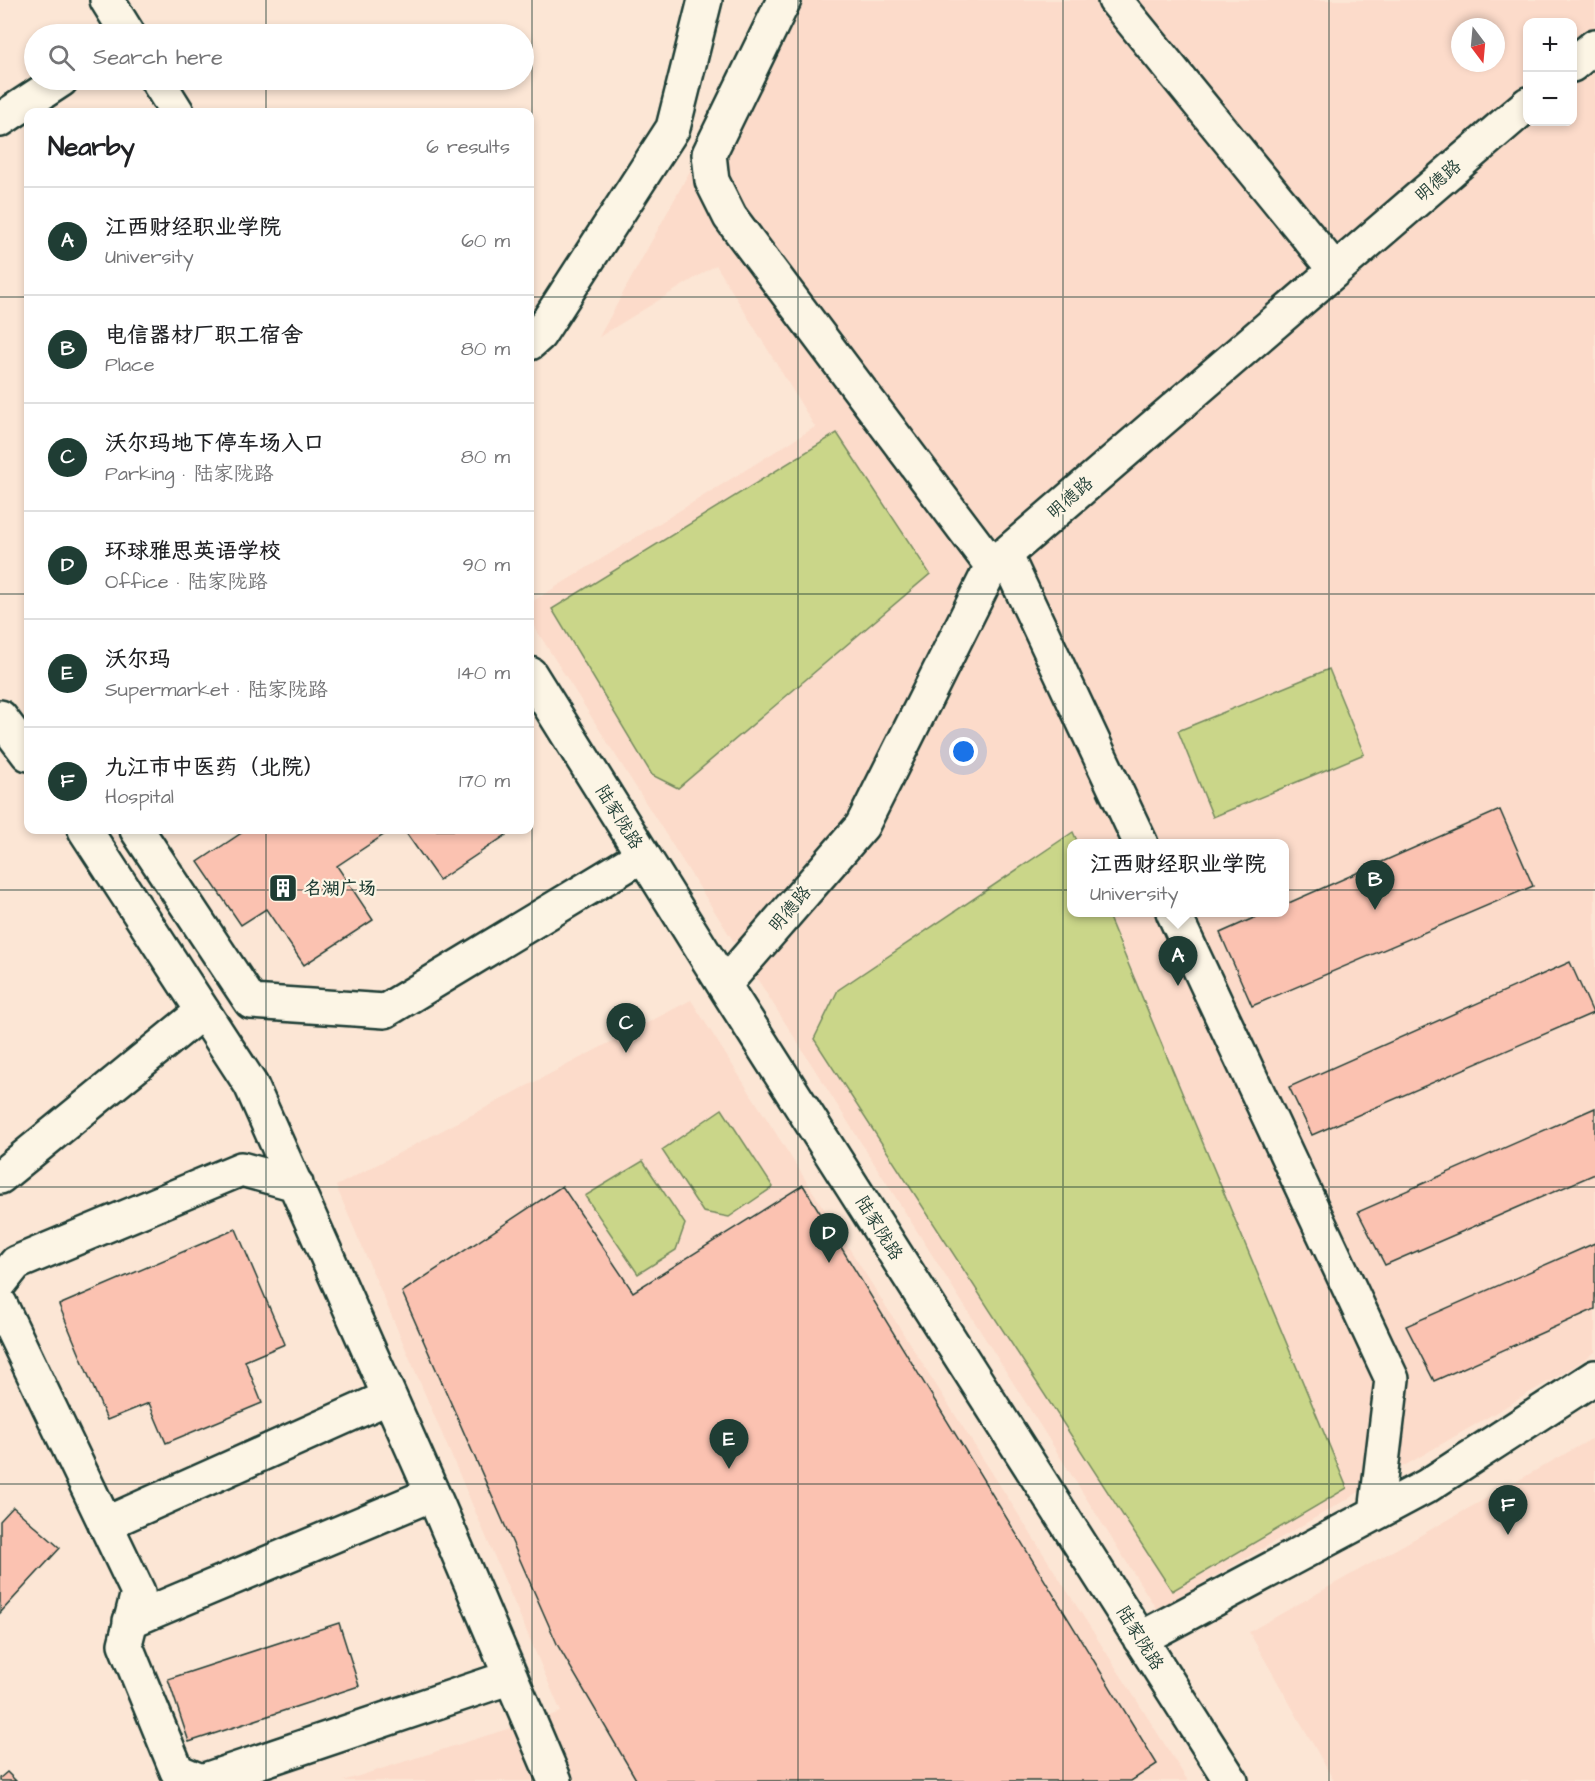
<!DOCTYPE html>
<meta charset="utf-8">
<style>
body{margin:0;font-family:"Architects Daughter","LXGW WenKai TC",sans-serif;background:#f6f6f6;color:#202124}
.controls{position:absolute;right:18px;top:18px;display:grid;overflow:hidden;border-radius:12px;box-shadow:0 3px 9px #0003}
.controls button{width:54px;height:54px;display:grid;place-items:center;padding:0;border:0;border-bottom:2px solid #e0e0e0;background:#fff;color:#202124;font:30px sans-serif}
.compass{position:absolute;left:1451px;top:18px;width:54px;height:54px;border-radius:50%;background:#fff;box-shadow:0 3px 9px #0003;rotate:164deg}
.you{position:absolute;left:964px;top:752px;width:21px;height:21px;margin:-15px;border:4px solid #fff;border-radius:50%;background:#1a73e8;box-shadow:0 0 0 9px #1a73e833}
.badge{display:grid;place-items:center;width:39px;height:39px;border-radius:50%;background:#1f3d34;color:#fff;font-size:20px;font-weight:700}
.pin{position:absolute;translate:-50% -50px;filter:drop-shadow(0 2px 3px #0008)}
.pin::after{content:'';position:absolute;top:32px;width:21px;height:18px;background:inherit;clip-path:polygon(0 0,100% 0,50% 100%)}
.popup{position:absolute;left:1067px;top:839px;width:222px;height:78px;box-sizing:border-box;display:grid;place-content:center;border-radius:12px;background:#fff;filter:drop-shadow(0 2px 4px #0005);font-size:20px;white-space:nowrap;color:#757577}
.popup b{font-size:22px;color:#202124}
.popup::after{content:'';position:absolute;left:50%;top:100%;margin-left:-12px;border:12px solid transparent;border-top-color:#fff}
.list{margin:0;padding:0;list-style:none}
h2{display:flex;justify-content:space-between;align-items:center;height:78px;margin:0;padding:0 24px;font-size:26px}
h2 small{font-size:20px;font-weight:400;color:#757577}
.list li{display:grid;grid-template-columns:39px 1fr auto;gap:18px;align-items:center;box-sizing:border-box;height:108px;padding:0 24px;border-top:2px solid #e0e0e0}
.list b{display:block;font-size:22px;white-space:nowrap}
.list p{margin:0;font-size:20px;white-space:nowrap;color:#757577}
.list em{font-size:20px;font-style:normal;color:#757577}
.icon{flex:none;width:33px;height:33px;fill:none;stroke:currentColor;stroke-width:2;stroke-linecap:round;stroke-linejoin:round}
.map{position:relative;flex:none;width:1595px;height:1781px;overflow:hidden}
.search{position:absolute;background:#fff;box-shadow:0 3px 9px #0003;left:24px;top:24px;width:510px;height:66px;display:flex;align-items:center;gap:15px;box-sizing:border-box;padding:0 21px;border-radius:33px;color:#757577;font-size:22px}
.panel{position:absolute;background:#fff;box-shadow:0 3px 9px #0003;left:24px;top:108px;width:510px;height:726px;border-radius:12px}
.map>svg:first-child{display:block}
.built{fill:#fcdbca;fill-rule:evenodd}
.green{fill:#cad689;stroke:#748a5e;stroke-width:1.5}
.building{fill:#fbc2b1;stroke:#1f3d34;stroke-width:1.5}
.lines{fill:none;stroke-linecap:round;stroke-linejoin:round}
.minor-casing{stroke:#1f3d34;stroke-width:38}
.minor{stroke:#fcf5e5;stroke-width:33}
.grid{fill:none;stroke:#1f3d34;stroke-width:1.5;stroke-opacity:0.55}
.labels{text-anchor:middle;dominant-baseline:central;stroke-width:4.5;stroke-linejoin:round;paint-order:stroke}
.street-label{font-size:18px;fill:#1f3d34;stroke:#fcf5e5}
.poi-label{font-size:18px;font-weight:bold;fill:#1f3d34;stroke:#fcf5e5;text-anchor:start}
</style>
<div class="map">
<svg width="1595" height="1781" viewBox="0 0 1595 1781">
<rect width="100%" height="100%" fill="#fce6d5"/>
<filter id="ink" filterUnits="userSpaceOnUse"><feTurbulence type="fractalNoise" baseFrequency=".0167" numOctaves="2"/><feDisplacementMap in="SourceGraphic" scale="12" xChannelSelector="R" yChannelSelector="G"/><feConvolveMatrix kernelMatrix="1 2 1 2 8 2 1 2 1" color-interpolation-filters="sRGB"/></filter>
<g filter="url(#ink)">
<path class="built" d="M766,0H1595V1352L1572,1368L1157,1610L530,620V603L815,427L716,265L599,337L702,149ZM1528,22H1572V122H1528ZM1460,27H1496V63H1460ZM1072,844H1284V912H1072Z
M691,1000L1188,1781H343L561,1712L336,1186Z
M1595,1437V1781H1334L1249,1632Z"/>
<path class="green" d="M837,433L930,574L678,788L652,775L552,609Z
M1329,669L1364,754L1213,817L1178,731Z
M1073,832L1078,843L1072,844V912L1107,913L1347,1488L1172,1591L814,1039L838,990Z
M722,1109L773,1187L729,1217L703,1212L662,1150Z
M643,1161L685,1224L676,1250L638,1274L585,1196Z"/>
<path class="building" d="M1500,810L1533,886L1252,1006L1220,933L1267,912H1284V905Z
M246,830H391L337,866L373,920L304,965L266,909L241,925L198,862Z
M404,830H502L506,835L439,880Z
M1570,962L1593,1013L1312,1135L1289,1087Z
M1595,1108V1174L1385,1265L1358,1212Z
M803,1185L1157,1764L1131,1781H637L558,1646L402,1292L562,1186L633,1292Z
M236,1229L285,1344L245,1361L262,1403L166,1443L149,1403L107,1420L59,1305Z
M1595,1243V1309L1434,1381L1406,1326Z
M13,1507L60,1548L0,1613V1521Z
M339,1623L359,1686L189,1742L168,1679Z
M7,1772L16,1781H0V1778Z"/>
<g class="lines">
<g class="minor-casing">
<path id="minor" d="M107,0L128,34
M784,0L709,154L712,181L730,217L992,566
M1115,0L1335,270
M1572,65L1595,46
M157,80L177,112
M0,120L61,80
M530,343L539,335L673,128L705,0
M1005,554L1141,844
M530,674L724,985L1231,1781
M0,717L28,754
M85,830L251,1085L439,1508L555,1781
M137,830L251,1002L385,1011L643,855
M1173,912L1392,1379L1376,1513
M724,985L862,826L992,566L1528,104
M0,1177L203,1011
M0,1283L16,1263L241,1169L296,1184
M0,1304L138,1592L125,1644L177,1771L201,1781
M105,1524L389,1397
M130,1621L432,1494
M1140,1639L1427,1486L1595,1377
M202,1781L511,1677"/>
</g>
<use href="#minor" class="minor"/>
</g>
</g>
<path class="grid" d="M266,0V34M532,0V1781M798,0V1781M1063,0V1781M1329,0V1781M266,80V112M0,297H28M530,297H1595M0,594H28M530,594H1595M266,830V1781M0,890H1595M0,1187H1595M0,1484H1595"/>
<defs>
<g id="building-square" transform="scale(1.5)"><rect x="-9" y="-9" width="18" height="18" rx="4" fill="#1f3d34" stroke="#fcf5e5"/><path d="M-4-6H4V6H1V3H-1V6H-4ZM-2.5-4.3h1.7v1.8h-1.7ZM.8-4.3h1.7v1.8H.8ZM-2.5-1h1.7V.8h-1.7ZM.8-1h1.7V.8H.8Z" fill="#fff"/></g>
</defs>
<g fill-rule="evenodd">
<use href="#building-square" x="283" y="888"/>
</g>
<g class="labels">
<g class="street-label">
<text transform="translate(1438 181) rotate(-41)">明德路</text>
<text transform="translate(1070 498) rotate(-41)">明德路</text>
<text transform="translate(619 817) rotate(58)">陆家陇路</text>
<text transform="translate(790 909) rotate(-49)">明德路</text>
<text transform="translate(879 1228) rotate(58)">陆家陇路</text>
<text transform="translate(1140 1638) rotate(58)">陆家陇路</text>
</g>
<g class="poi-label">
<text x="304" y="888">名湖广场</text>
</g>
</g>
</svg>
<div class="controls">
<button>+</button>
<button>−</button>
</div>
<svg class="compass" viewBox="-18 -18 36 36"><path d="M0-13l5 13h-10z" fill="#e53935"/><path d="M0 13l5-13h-10z" fill="#757577"/></svg>
<div class="you"></div>
<div class="pin badge" style="left:1178px;top:986px">A</div>
<div class="popup"><b>江西财经职业学院</b>University</div>
<div class="pin badge" style="left:1375px;top:910px">B</div>
<div class="pin badge" style="left:626px;top:1053px">C</div>
<div class="pin badge" style="left:829px;top:1263px">D</div>
<div class="pin badge" style="left:729px;top:1469px">E</div>
<div class="pin badge" style="left:1508px;top:1535px">F</div>
<div class="search"><svg class="icon" aria-label="search" viewBox="0 0 24 24"><circle cx="10" cy="10" r="6"/><path d="M15 15l6 6"/></svg>Search here</div>
<section class="panel">
<h2>Nearby<small>6 results</small></h2>
<ul class="list">
<li><span class="badge">A</span><div><b>江西财经职业学院</b><p>University</p></div><em>60 m</em></li>
<li><span class="badge">B</span><div><b>电信器材厂职工宿舍</b><p>Place</p></div><em>80 m</em></li>
<li><span class="badge">C</span><div><b>沃尔玛地下停车场入口</b><p>Parking · 陆家陇路</p></div><em>80 m</em></li>
<li><span class="badge">D</span><div><b>环球雅思英语学校</b><p>Office · 陆家陇路</p></div><em>90 m</em></li>
<li><span class="badge">E</span><div><b>沃尔玛</b><p>Supermarket · 陆家陇路</p></div><em>140 m</em></li>
<li><span class="badge">F</span><div><b>九江市中医药（北院）</b><p>Hospital</p></div><em>170 m</em></li>
</ul>
</section>
</div>
